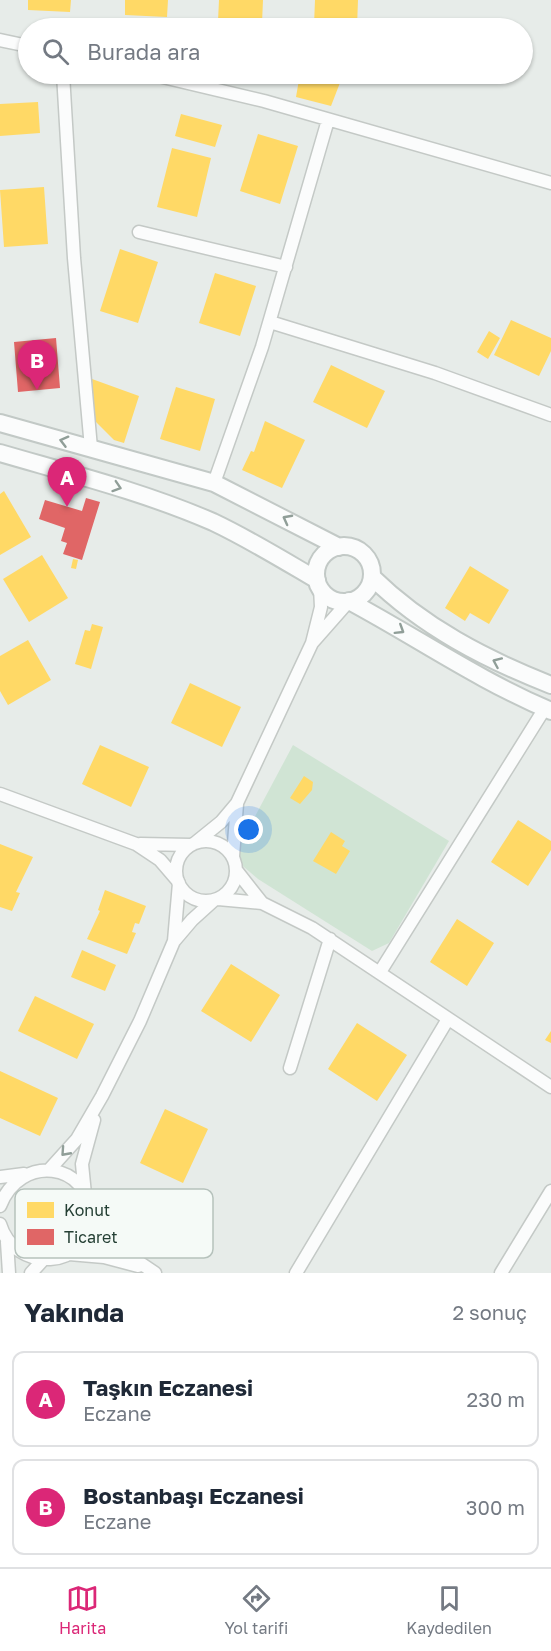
<!DOCTYPE html>
<html lang="tr">
<meta charset="utf-8">
<style>
body{margin:0;font-family:"Golos Text",sans-serif;background:#f2f2f3;color:#1f2937}
.you{position:absolute;left:249px;top:830px;width:21px;height:21px;margin:-15px;border:4px solid #fff;border-radius:50%;background:#1a73e8;box-shadow:0 0 0 9px #1a73e833}
.badge{display:grid;place-items:center;width:39px;height:39px;border-radius:50%;background:#db2777;color:#fff;font-size:20px;font-weight:700}
.pin{position:absolute;translate:-50% -50px;filter:drop-shadow(0 2px 3px #0008)}
.pin::after{content:'';position:absolute;top:32px;width:21px;height:18px;background:inherit;clip-path:polygon(0 0,100% 0,50% 100%)}
.list{margin:0;padding:0;list-style:none}
h2{display:flex;justify-content:space-between;align-items:center;height:78px;margin:0;padding:0 24px;font-size:26px}
h2 small{font-size:20px;font-weight:400;color:#747a83}
.list li{display:grid;grid-template-columns:39px 1fr auto;gap:18px;align-items:center;box-sizing:border-box;height:96px;margin:0 12px 12px;padding:0 12px;border:2px solid #e0e1e3;border-radius:12px}
.list b{display:block;font-size:22px;white-space:nowrap}
.list p{margin:0;font-size:20px;white-space:nowrap;color:#747a83}
.list em{font-size:20px;font-style:normal;color:#747a83}
.icon{flex:none;width:33px;height:33px;fill:none;stroke:currentColor;stroke-width:2;stroke-linecap:round;stroke-linejoin:round}
.map{position:relative;flex:none;width:551px;height:1273px;overflow:hidden}
.search{position:absolute;background:#fff;box-shadow:0 2px 4px #0004;left:18px;right:18px;top:18px;height:66px;display:flex;align-items:center;gap:15px;box-sizing:border-box;padding:0 21px;border-radius:33px;color:#747a83;font-size:22px}
.sheet{height:294px;background:#fff}
nav{display:flex;justify-content:space-around;align-items:center;box-sizing:border-box;height:84px;border-top:2px solid #e0e1e3;background:#fff;font-size:16px;color:#747a83}
nav a{display:grid;justify-items:center;gap:3px}
nav .on{color:#db2777}
.map>svg:first-child{display:block}
.green{fill:#d0e4d4}
.homes{fill:#ffd966}
.shops{fill:#e06666}
.lines{fill:none;stroke-linecap:round;stroke-linejoin:round}
.street-casing{stroke:#c4c9c6;stroke-width:15}
.secondary-casing{stroke:#c2c9c6;stroke-width:20}
.street{stroke:#fbfcfc;stroke-width:12}
.secondary{stroke:#fbfcfc;stroke-width:16}
.oneway{stroke:#909e98}
.key{fill:#f5faf7;stroke:#b6c2bc;stroke-width:1.5}
.key-label{font-size:16px;fill:#243f34}
</style>
<div class="map">
<svg width="551" height="1273" viewBox="0 0 551 1273">
<rect width="100%" height="100%" fill="#e7ece9"/>
<path class="green" d="M293,745L449,841L389,943L372,951L258,879L238,862L236,852Z"/>
<path class="homes" d="M28,0H71L70,12L28,10Z
M125,0H168L167,17L125,15Z
M219,0H263L262,23L218,21Z
M315,0H358L357,27L314,25Z
M300,74L343,75L331,106L296,97Z
M38,102L40,133L0,136V104Z
M181,114L222,125L215,147L175,136Z
M258,134L298,146L280,204L240,191Z
M172,148L211,158L197,217L157,207Z
M44,187L48,244L4,247L0,190Z
M120,249L158,262L138,323L100,311Z
M215,273L256,286L240,336L199,323Z
M511,320L551,338V351L539,376L494,355Z
M489,331L500,338L488,359L477,352Z
M331,365L385,391L367,428L313,402Z
M92,379L139,396L124,443L114,440L95,421Z
M176,387L215,399L200,451L160,439Z
M265,421L305,440L282,488L242,470L251,451L254,452Z
M4,491L31,537L0,555V494Z
M42,555L68,598L29,622L3,579Z
M73,559L78,560L76,569L71,568Z
M470,566L509,590L489,624L470,613L465,621L445,608Z
M92,624L103,627L91,669L75,664L85,630L90,631Z
M28,640L51,680L8,705L0,691V656Z
M190,683L241,707L222,747L171,723Z
M100,745L149,767L131,807L82,784Z
M304,776L313,782L312,790L300,804L290,798Z
M518,820L551,841V850L528,886L491,862Z
M331,832L345,841L342,846L350,851L336,874L313,861Z
M0,844L33,857L16,892L20,893L12,911L0,907Z
M105,890L146,906L139,924L135,923L132,932L136,933L127,954L87,939L100,911L98,910Z
M457,919L494,943L467,986L430,962Z
M82,950L116,965L105,991L71,977Z
M231,964L280,995L251,1042L201,1011Z
M35,996L94,1024L77,1059L18,1031Z
M357,1023L407,1055L377,1101L328,1069Z
M551,1031V1043L545,1040Z
M0,1071L58,1098L40,1136L0,1118Z
M165,1109L208,1129L183,1183L140,1163Z"/>
<path class="shops" d="M56,338L60,388L18,392L14,342Z
M86,498L100,502L82,560L63,554L67,543L61,541L65,528L39,519L45,500L82,511Z"/>
<g class="lines">
<g class="street-casing">
<path id="street" d="M0,40L28,46
M63,74L74,258L91,448
M150,74L264,101L551,183
M139,232L286,267
M270,322L435,373L551,415
M214,483L262,347L328,120
M320,588L321,607L312,643L349,601
M0,794L136,844L160,860L178,881
M176 871a30 30 0 1 1 60 0a30 30 0 1 1-60 0Z
M195,843L221,822L237,803L312,643
M140,844L191,845
M233,856L237,804
M236,870L262,903
M218,899L262,903L312,928L551,1087
M175,940L192,920L213,901
M380,972L545,708
M290,1068L330,939
M49,1170L77,1139L102,1096L140,1021L174,941L179,883
M0,1177L24,1174
M85,1194L82,1164L94,1120
M0,1206C20,1153 90,1162 90,1216C90,1271 14,1273 0,1224
M90,1219L109,1242L155,1273
M7,1242L9,1273
M69,1254L104,1257L138,1266
M31,1273L42,1261
M296,1273L448,1019
M501,1273L551,1191"/>
</g>
<g class="secondary-casing">
<path id="secondary" d="M0,423L214,483L339,547
M0,453C72,474 144,492 213,522C249,539 283,560 317,580
M316 574a28 28 0 1 1 56 0a28 28 0 1 1-56 0Z
M372,577C423,627 485,659 551,685
M349,601C418,638 478,680 551,711"/>
</g>
<use href="#street" class="street"/>
<use href="#secondary" class="secondary"/>
</g>
<defs><path id="oneway-chevron" d="M-2-3.5L2.5 0L-2 3.5" fill="none" stroke-width="1.6" stroke-linecap="round" stroke-linejoin="round" transform="scale(1.5)"/></defs>
<g class="oneway">
<use href="#oneway-chevron" transform="translate(64 441) rotate(-165)"/>
<use href="#oneway-chevron" transform="translate(117 487) rotate(18)"/>
<use href="#oneway-chevron" transform="translate(287 519) rotate(-152)"/>
<use href="#oneway-chevron" transform="translate(400 630) rotate(32)"/>
<use href="#oneway-chevron" transform="translate(497 662) rotate(-156)"/>
<use href="#oneway-chevron" transform="translate(65 1152) rotate(132)"/>
</g>
<rect x="15" y="1189" width="198" height="69" rx="9" class="key"/>
<rect x="27" y="1202" width="27" height="16" fill="#ffd966"/>
<rect x="27" y="1229" width="27" height="16" fill="#e06666"/>
<g class="key-label">
<text x="64" y="1216">Konut</text>
<text x="64" y="1243">Ticaret</text>
</g>
</svg>
<div class="you"></div>
<div class="pin badge" style="left:67px;top:507px">A</div>
<div class="pin badge" style="left:37px;top:390px">B</div>
<div class="search"><svg class="icon" aria-label="search" viewBox="0 0 24 24"><circle cx="10" cy="10" r="6"/><path d="M15 15l6 6"/></svg>Burada ara</div>
</div>
<section class="sheet">
<h2>Yakında<small>2 sonuç</small></h2>
<ul class="list">
<li><span class="badge">A</span><div><b>Taşkın Eczanesi</b><p>Eczane</p></div><em>230 m</em></li>
<li><span class="badge">B</span><div><b>Bostanbaşı Eczanesi</b><p>Eczane</p></div><em>300 m</em></li>
</ul>
</section>
<nav>
<a class="on"><svg class="icon" aria-label="map" viewBox="0 0 24 24"><path d="M3 6l6-2 6 2 6-2v14l-6 2-6-2-6 2zM9 4v14M15 6v14"/></svg>Harita</a>
<a><svg class="icon" aria-label="directions" viewBox="0 0 24 24"><path d="M12 3l9 9-9 9-9-9zM9 14v-3h6M13 9l2 2-2 2"/></svg>Yol tarifi</a>
<a><svg class="icon" aria-label="saved" viewBox="0 0 24 24"><path d="M7 4h10v16l-5-4-5 4z"/></svg>Kaydedilen</a>
</nav>
